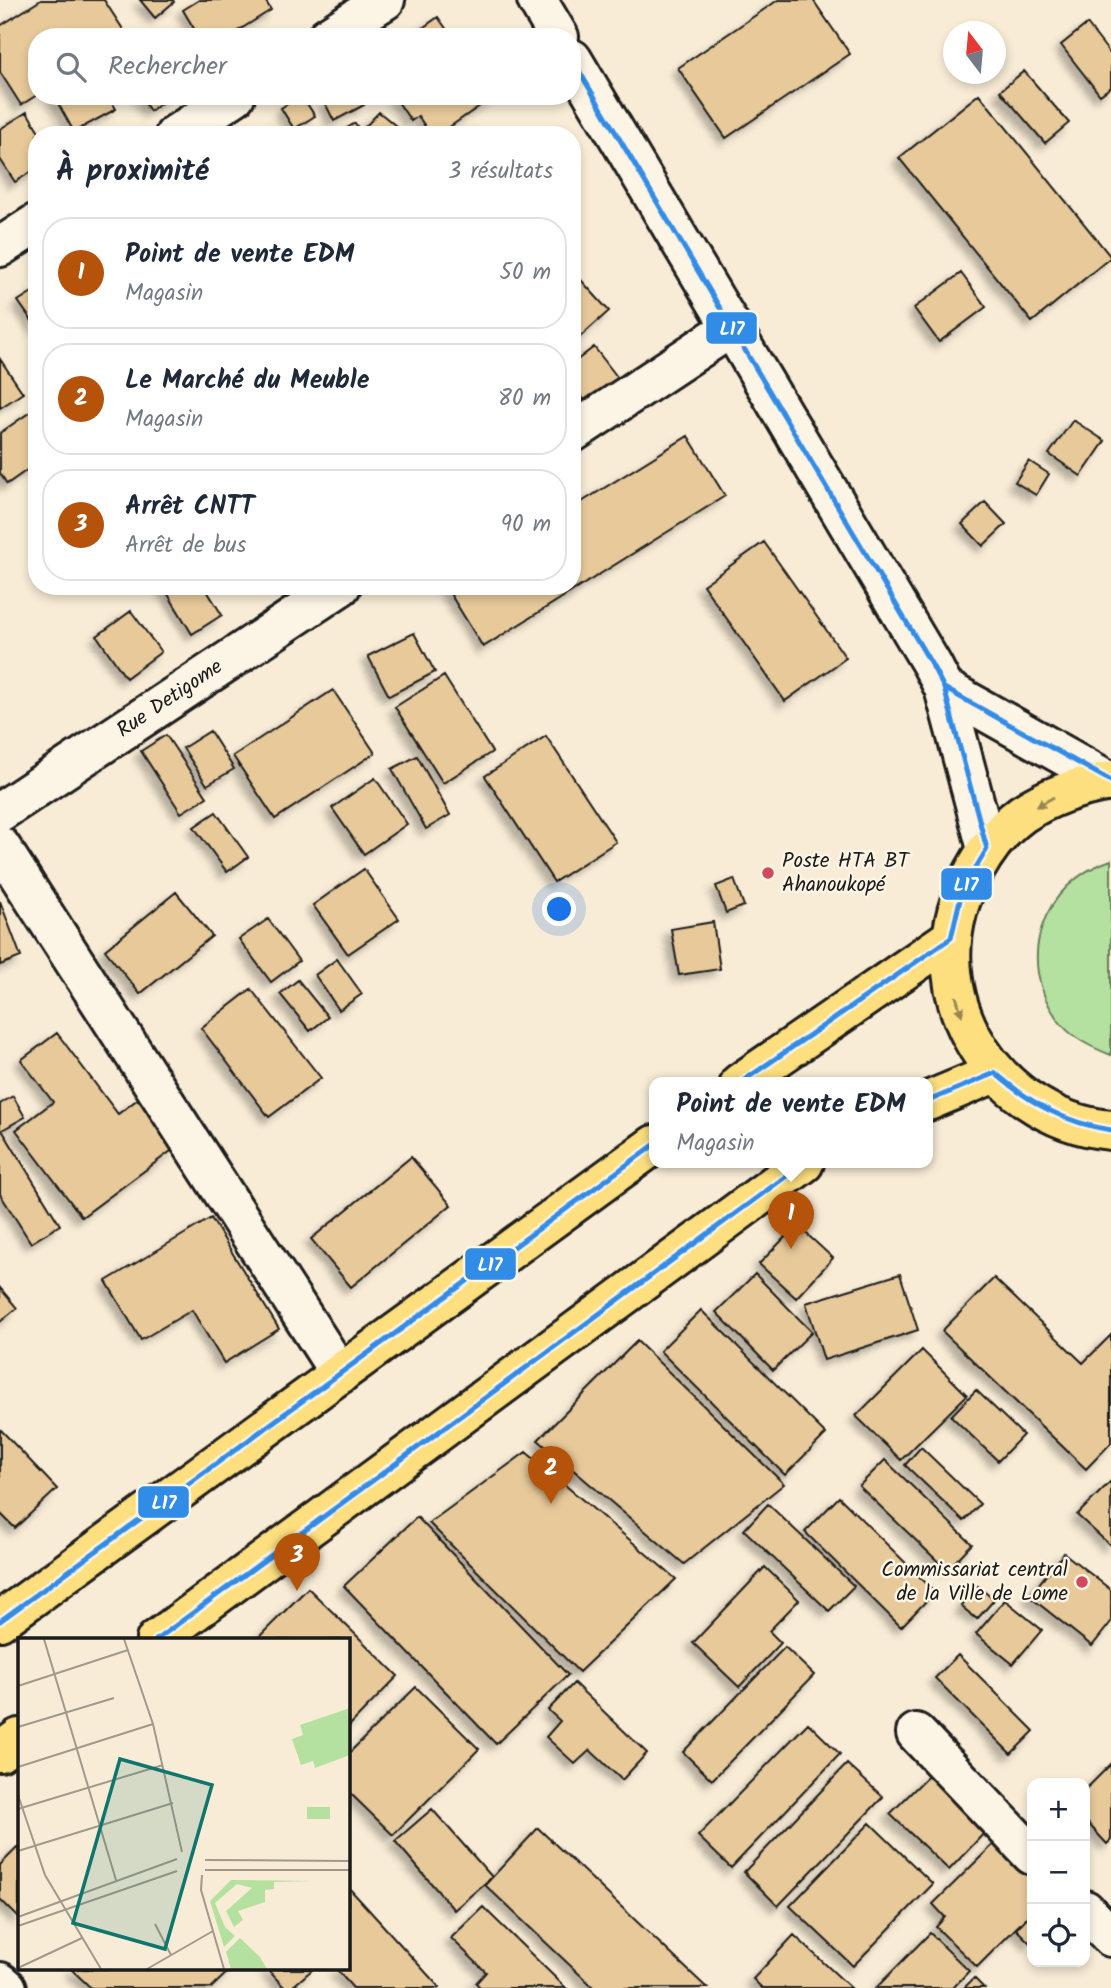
<!DOCTYPE html>
<html lang="fr">
<meta charset="utf-8">
<style>
body{margin:0;font-family:Kalam,sans-serif;background:#f6f6f7;color:#1f2937}
.controls{position:absolute;right:21px;bottom:21px;display:grid;overflow:hidden;border-radius:14px;box-shadow:0 4px 10px #0003}
.controls button{width:63px;height:63px;display:grid;place-items:center;padding:0;border:0;border-bottom:2px solid #e0e1e3;background:#fff;color:#1f2937;font:35px sans-serif}
.compass{position:absolute;left:943px;top:21px;width:63px;height:63px;border-radius:50%;background:#fff;box-shadow:0 4px 10px #0003;rotate:344deg}
.you{position:absolute;left:560px;top:910px;width:24px;height:24px;margin:-18px;border:5px solid #fff;border-radius:50%;background:#1a73e8;box-shadow:0 0 0 10px #1a73e833}
.badge{display:grid;place-items:center;width:46px;height:46px;border-radius:50%;background:#b45309;color:#fff;font-size:23px;font-weight:700}
.pin{position:absolute;translate:-50% -58px;filter:drop-shadow(0 2px 4px #0008)}
.pin::after{content:'';position:absolute;top:37px;width:24px;height:21px;background:inherit;clip-path:polygon(0 0,100% 0,50% 100%)}
.popup{position:absolute;left:649px;top:1077px;width:284px;height:91px;box-sizing:border-box;display:grid;place-content:center;border-radius:14px;background:#fff;filter:drop-shadow(0 2px 5px #0005);font-size:23px;white-space:nowrap;color:#747a83}
.popup b{font-size:26px;color:#1f2937}
.popup::after{content:'';position:absolute;left:50%;top:100%;margin-left:-14px;border:14px solid transparent;border-top-color:#fff}
.list{margin:0;padding:0;list-style:none}
h2{display:flex;justify-content:space-between;align-items:center;height:91px;margin:0;padding:0 28px;font-size:30px}
h2 small{font-size:23px;font-weight:400;color:#747a83}
.list li{display:grid;grid-template-columns:46px 1fr auto;gap:21px;align-items:center;box-sizing:border-box;height:112px;margin:0 14px 14px;padding:0 14px;border:2px solid #e0e1e3;border-radius:28px}
.list b{display:block;font-size:26px;white-space:nowrap}
.list p{margin:0;font-size:23px;white-space:nowrap;color:#747a83}
.list em{font-size:23px;font-style:normal;color:#747a83}
.icon{flex:none;width:38px;height:38px;fill:none;stroke:currentColor;stroke-width:2;stroke-linecap:round;stroke-linejoin:round}
.map{position:relative;flex:none;width:1111px;height:1988px;overflow:hidden}
.search{position:absolute;background:#fff;box-shadow:0 4px 10px #0003;left:28px;top:28px;width:553px;height:77px;display:flex;align-items:center;gap:18px;box-sizing:border-box;padding:0 24px;border-radius:28px;color:#747a83;font-size:26px}
.panel{position:absolute;background:#fff;box-shadow:0 4px 10px #0003;left:28px;top:126px;width:553px;height:469px;border-radius:28px}
.map>svg:first-child{display:block}
.green{fill:#b4e19f;stroke:#687e5e;stroke-width:2}
.building{fill:#e7c99a;stroke:#1c1c1c;stroke-width:2;filter:url(#shadow)}
.lines{fill:none;stroke-linecap:round;stroke-linejoin:round}
.street-casing{stroke:#1c1c1c;stroke-width:44}
.secondary-casing{stroke:#1c1c1c;stroke-width:44}
.highway-casing{stroke:#1c1c1c;stroke-width:44}
.street{stroke:#fcf5e5;stroke-width:38}
.secondary{stroke:#fcf5e5;stroke-width:38}
.highway{stroke:#fddf80;stroke-width:38}
.bus-1-casing{stroke:#fcf5e5;stroke-width:10}
.bus-1{stroke:#318ce7;stroke-width:5}
.oneway{fill:#988753}
.poi-dot{fill:#d1495b;stroke:#fcf5e5;stroke-width:2.5}
.labels{text-anchor:middle;dominant-baseline:central;stroke-width:5;stroke-linejoin:round;paint-order:stroke}
.street-label{font-size:21px;fill:#1c1c1c;stroke:#fcf5e5}
.poi-label{font-size:21px;fill:#1c1c1c;stroke:#fcf5e5;text-anchor:start}
.inset-road{fill:none;stroke:#a0998c;stroke-width:2}
.view{fill:#0f766e;fill-opacity:0.15;stroke:#0f766e;stroke-width:3.5}
.inset-edge{fill:none;stroke:#1c1c1c;stroke-width:3.5}
.line-badge{stroke:#fcf5e5;stroke-width:2.5}
.badge-label{font-size:19px;text-anchor:middle;font-weight:bold;fill:#fff}
</style>
<div class="map">
<svg width="1111" height="1988" viewBox="0 0 1111 1988">
<defs>
<filter id="shadow"><feDropShadow dx="-6" dy="6" stdDeviation="3.5" flood-color="#0004"/></filter>
</defs>
<rect width="100%" height="100%" fill="#f8ecd6"/>
<filter id="ink" filterUnits="userSpaceOnUse"><feTurbulence type="fractalNoise" baseFrequency=".0143" numOctaves="2"/><feDisplacementMap in="SourceGraphic" scale="14" xChannelSelector="R" yChannelSelector="G"/><feConvolveMatrix kernelMatrix="1 2 1 2 8 2 1 2 1" color-interpolation-filters="sRGB"/></filter>
<g filter="url(#ink)">
<path class="green" d="M1111,860V1055C1091,1047 1071,1038 1058,1020C1014,960 1042,883 1111,860Z"/>
<path class="building" d="M41,0H104L128,37H37V95L21,105L0,72V26Z
M140,0H173L174,2L155,18Z
M199,0H265L271,10L228,37H199L183,10Z
M778,0H813L850,54L726,138L678,68Z
M438,17L452,37H410Z
M1087,24L1111,55V87L1100,95L1061,45Z
M1024,71L1069,123L1045,143L1000,91Z
M979,94L1111,257L1032,322L899,158Z
M54,96H109L116,109L74,132Z
M140,96H171L150,111Z
M300,96H302L315,116L294,129L281,108Z
M337,96H359L364,105L334,121L325,103Z
M394,96H494L438,135H431L418,116L411,121Z
M27,112L41,135H37V168L15,182L0,159V129Z
M379,112L407,135H375L365,127Z
M355,123L363,135H336Z
M572,270L609,311L572,344Z
M961,273L986,307L939,342L914,308Z
M37,289V328L18,301Z
M594,347L618,378L586,402L572,384V364Z
M0,359L23,393L0,408Z
M33,410L37,416V463L7,484L0,473V433Z
M1073,420L1105,441L1081,476L1049,454Z
M688,436L725,496L483,647L446,587L572,586V508Z
M1029,461L1049,474L1036,495L1015,482Z
M985,502L1006,524L983,546L962,524Z
M764,542L846,658L785,701L703,585Z
M163,586H204L222,615L192,634Z
M131,611L161,652L126,678L97,636Z
M414,633L435,672L389,696L368,656Z
M444,676L492,752L443,783L395,707Z
M333,690L375,753L275,819L233,756Z
M210,731L234,769L207,785L183,748Z
M166,735L207,797L181,813L141,751Z
M546,736L616,842L554,882L485,776Z
M417,756L450,815L426,829L392,769Z
M375,778L407,824L364,854L332,808Z
M216,812L248,857L227,872L194,827Z
M364,869L399,919L348,954L313,905Z
M734,879L744,906L726,913L716,886Z
M176,892L212,936L140,994L105,950Z
M0,901L21,957L0,965Z
M268,919L299,961L271,982L239,939Z
M713,922L720,969L679,975L671,929Z
M337,959L362,994L339,1010L315,975Z
M298,980L328,1017L310,1031L280,994Z
M251,989L321,1078L269,1117L201,1028Z
M57,1033L118,1114L138,1099L175,1148L82,1217L16,1130L53,1102L21,1060Z
M13,1096L25,1117L2,1130L60,1225L31,1243L0,1194V1104Z
M411,1157L451,1205L351,1287L311,1239Z
M211,1218L279,1329L224,1363L192,1310L141,1340L106,1281Z
M797,1225L833,1258L796,1298L759,1264Z
M755,1274L812,1332L773,1370L716,1312Z
M900,1274L918,1330L824,1360L806,1303Z
M994,1278L1083,1363L1111,1335V1443L1086,1469L942,1331Z
M0,1288L17,1308L0,1322Z
M701,1310L826,1434L785,1475L660,1351Z
M637,1341L784,1484L684,1564L538,1440Z
M922,1350L967,1395L901,1460L856,1416Z
M976,1390L1023,1435L998,1461L951,1416Z
M0,1429L57,1489L15,1528L0,1513Z
M921,1447L980,1504L964,1521L905,1465Z
M526,1452L676,1579L579,1672L429,1523Z
M885,1460L972,1544L947,1570L859,1486Z
M1111,1481V1546L1077,1515Z
M839,1497L935,1592L901,1627L805,1532Z
M768,1504L854,1586L829,1611L744,1530Z
M417,1517L568,1675L496,1744L344,1586Z
M1064,1553L1111,1590V1622L1092,1646L1029,1596Z
M765,1567L799,1600L769,1631L781,1643L739,1687L693,1643Z
M978,1586L994,1600L977,1619L961,1606Z
M308,1588L398,1676L348,1727V1640H256Z
M1005,1600L1042,1630L1013,1664L976,1634Z
M785,1647L814,1675L712,1780L683,1752Z
M958,1655L1034,1731L1011,1754L935,1678Z
M574,1683L647,1753L622,1780L590,1750L575,1764L546,1737L560,1721L548,1710Z
M416,1687L479,1749L393,1835L348,1791V1754Z
M808,1723L840,1754L731,1868L698,1836Z
M847,1764L883,1797L778,1906L744,1872Z
M1111,1764V1840L1107,1844L1085,1820V1790Z
M931,1773L989,1828L949,1870L890,1814Z
M432,1809L492,1877L454,1910L395,1841Z
M870,1823L933,1884L853,1966L790,1906Z
M538,1828L707,1988H594L485,1885Z
M1002,1836L1032,1865V1912L977,1967L936,1927L945,1917L933,1904Z
M19,1846V1918L0,1899V1865Z
M348,1887L440,1988H353L336,1969H348Z
M483,1907L566,1988H481L476,1983L486,1972L451,1938Z
M1032,1912V1945L1016,1929Z
M930,1933L969,1971L953,1988H876Z
M794,1935L851,1988H762L753,1979Z
M71,1969H231L211,1988H91Z
M267,1969H313L291,1988H285Z
M974,1978L984,1988H964Z"/>
<g class="lines">
<g class="street-casing">
<path id="street" d="M327,37L385,0
M175,135L235,96
M0,247L37,223
M572,433L732,327
M0,812L341,586
M0,846L340,1374
M916,1733L1032,1855
M1085,1910L1111,1937
M0,1982L7,1988"/>
</g>
<g class="secondary-casing">
<path id="secondary" d="M537,0L559,37
M572,59L932,665L944,688L987,849
M944,688L1109,781"/>
</g>
<g class="highway-casing">
<path id="highway" d="M1111,781C1080,786 1049,796 1022,814C1003,828 986,850 975,870C910,980 986,1118 1111,1130
M740,1083L951,938
M928,1101L995,1073
M0,1621L654,1145
M156,1640L804,1163
M0,1752L19,1738"/>
</g>
<use href="#street" class="street"/>
<use href="#secondary" class="secondary"/>
<use href="#highway" class="highway"/>
<g class="bus-1-casing">
<path id="bus-1" d="M572,59L932,665L944,688L987,849L962,891L951,938L740,1083
M944,688L1111,781
M928,1101L995,1073C1030,1103 1065,1123 1111,1130
M0,1621L654,1145
M156,1640L804,1163"/>
</g>
<use href="#bus-1" class="bus-1"/>
</g>
<defs><path id="oneway-solid" d="M-6-.8H1V-3.2L6.5 0L1 3.2V.8H-6Z" transform="scale(1.75)"/></defs>
<g class="oneway">
<use href="#oneway-solid" transform="translate(1045 802) rotate(151)"/>
<use href="#oneway-solid" transform="translate(959 1006) rotate(73)"/>
</g>
</g>
<g class="poi-dot">
<circle cx="768" cy="873" r="7"/>
<circle cx="1082" cy="1582" r="7"/>
</g>
<g class="labels">
<g class="street-label">
<text transform="translate(170 699) rotate(-34)">Rue Detigome</text>
</g>
<g class="poi-label">
<text x="782" y="861">Poste HTA BT<tspan x="782" dy="24">Ahanoukopé</tspan></text>
<text x="1068" y="1570" text-anchor="end">Commissariat central<tspan x="1068" dy="24">de la Ville de Lome</tspan></text>
</g>
</g>
<g transform="translate(18 1638)">
<rect width="332" height="332" fill="#f8ecd6"/>
<path d="M332,70V117L297,130L295,123L283,127L274,101L285,97L282,87ZM289,169H312V181H289ZM213,242L297,243L256,244V251L247,252V264L220,273L225,282L216,289L208,273L234,250L219,246L197,265L207,289L217,298L206,309L192,263ZM222,300L242,319L249,331H213L208,314Z" fill="#b4e19f"/>
<path class="inset-road" d="M26,1L98,242M106,1L135,86L164,214M0,48L110,12M0,89L96,60M0,129L135,86M0,157L27,237L83,331M0,171L145,127M0,213L155,165M187,222L333,223M187,232H333M184,237L183,252L206,331M0,279L159,221M137,286L153,317M0,288L159,233M0,330L64,300M129,331L195,293"/>
<path class="view" d="M102,121L194,147L147,311L55,285Z"/>
<rect width="332" height="332" class="inset-edge"/>
</g>
<g class="line-badge">
<rect x="705" y="311" width="53" height="34" rx="7" fill="#318ce7"/>
<rect x="940" y="867" width="53" height="34" rx="7" fill="#318ce7"/>
<rect x="464" y="1247" width="53" height="34" rx="7" fill="#318ce7"/>
<rect x="137" y="1485" width="53" height="34" rx="7" fill="#318ce7"/>
</g>
<g class="badge-label">
<text x="732" y="335">L17</text>
<text x="966" y="891">L17</text>
<text x="490" y="1271">L17</text>
<text x="164" y="1509">L17</text>
</g>
</svg>
<div class="controls">
<button>+</button>
<button>−</button>
<button><svg class="icon" aria-label="locate" viewBox="0 0 24 24"><circle cx="12" cy="12" r="6"/><path d="M12 2v4M12 18v4M2 12h4M18 12h4"/></svg></button>
</div>
<svg class="compass" viewBox="-18 -18 36 36"><path d="M0-13l5 13h-10z" fill="#e53935"/><path d="M0 13l5-13h-10z" fill="#747a83"/></svg>
<div class="you"></div>
<div class="pin badge" style="left:791px;top:1249px">1</div>
<div class="popup"><b>Point de vente EDM</b>Magasin</div>
<div class="pin badge" style="left:551px;top:1504px">2</div>
<div class="pin badge" style="left:297px;top:1591px">3</div>
<div class="search"><svg class="icon" aria-label="search" viewBox="0 0 24 24"><circle cx="10" cy="10" r="6"/><path d="M15 15l6 6"/></svg>Rechercher</div>
<section class="panel">
<h2>À proximité<small>3 résultats</small></h2>
<ul class="list">
<li><span class="badge">1</span><div><b>Point de vente EDM</b><p>Magasin</p></div><em>50 m</em></li>
<li><span class="badge">2</span><div><b>Le Marché du Meuble</b><p>Magasin</p></div><em>80 m</em></li>
<li><span class="badge">3</span><div><b>Arrêt CNTT</b><p>Arrêt de bus</p></div><em>90 m</em></li>
</ul>
</section>
</div>
